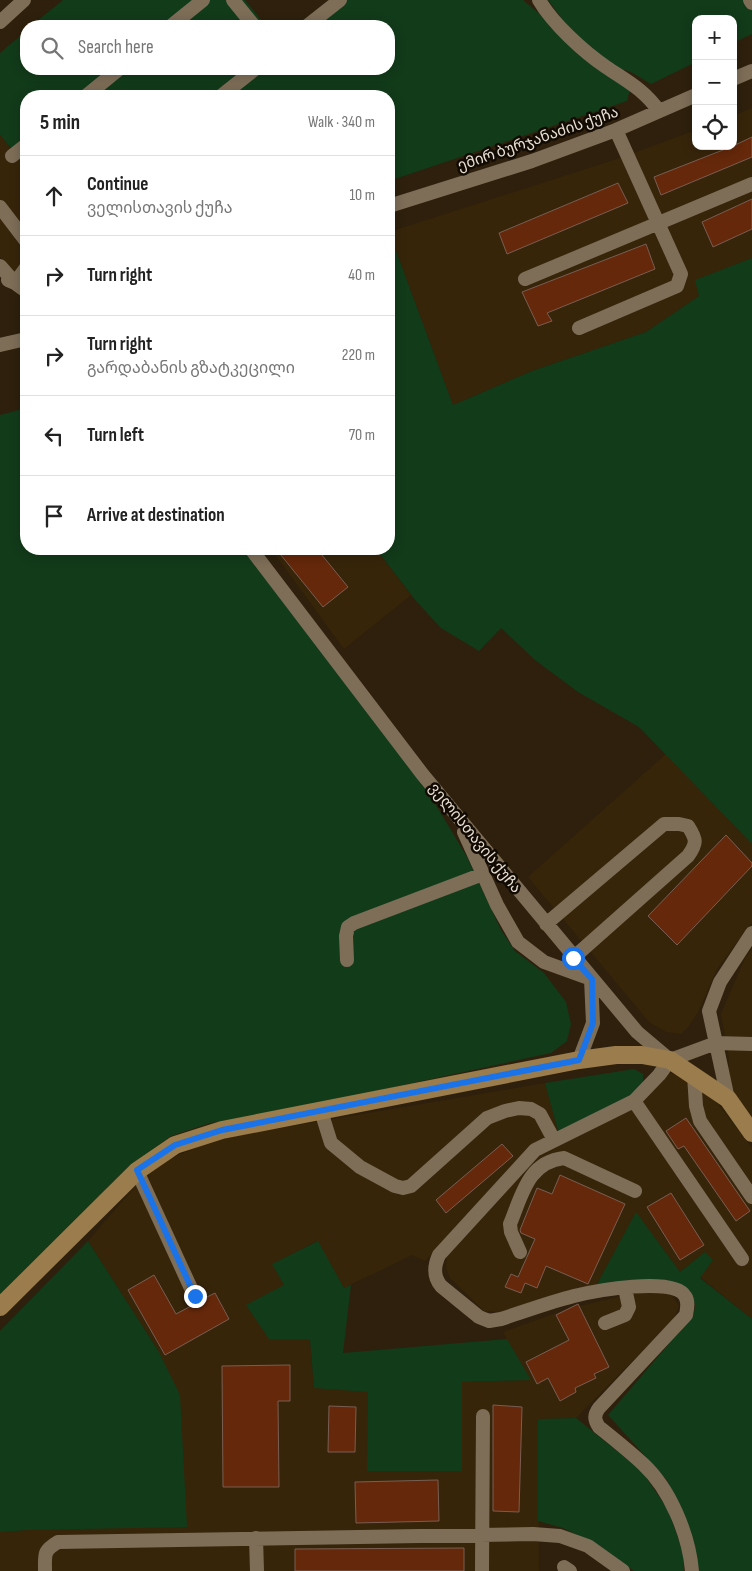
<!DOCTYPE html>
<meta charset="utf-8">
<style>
body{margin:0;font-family:"Sofia Sans Condensed","Noto Sans Georgian",sans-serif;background:#f6f6f6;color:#222}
.controls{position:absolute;right:15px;top:15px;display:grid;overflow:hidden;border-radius:10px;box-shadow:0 2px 12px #0003}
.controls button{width:45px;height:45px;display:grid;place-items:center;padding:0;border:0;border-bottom:1px solid #e0e0e0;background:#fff;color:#222;font:25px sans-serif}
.stop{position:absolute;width:15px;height:15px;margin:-11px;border:4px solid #1a73e8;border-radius:50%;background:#fff}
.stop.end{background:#1a73e8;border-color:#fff;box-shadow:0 1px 5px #0008}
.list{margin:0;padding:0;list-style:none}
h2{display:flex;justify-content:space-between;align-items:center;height:65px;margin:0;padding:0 20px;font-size:21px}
h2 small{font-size:16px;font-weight:400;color:#767676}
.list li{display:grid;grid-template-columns:32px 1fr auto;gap:15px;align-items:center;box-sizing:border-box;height:80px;padding:0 20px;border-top:1px solid #e0e0e0}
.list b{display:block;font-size:19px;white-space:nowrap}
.list p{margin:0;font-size:16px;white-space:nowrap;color:#767676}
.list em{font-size:16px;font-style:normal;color:#767676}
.icon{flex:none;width:28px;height:28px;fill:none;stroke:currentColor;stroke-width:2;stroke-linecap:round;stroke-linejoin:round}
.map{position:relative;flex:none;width:752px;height:1571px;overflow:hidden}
.search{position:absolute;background:#fff;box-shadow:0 2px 12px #0003;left:20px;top:20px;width:375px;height:55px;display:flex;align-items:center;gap:12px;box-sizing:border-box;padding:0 18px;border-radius:20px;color:#767676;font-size:19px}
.panel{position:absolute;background:#fff;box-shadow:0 2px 12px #0003;left:20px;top:90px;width:375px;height:465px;border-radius:20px}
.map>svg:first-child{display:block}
.built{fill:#37250a}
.green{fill:#123b1a}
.building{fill:#65280a;stroke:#785e53}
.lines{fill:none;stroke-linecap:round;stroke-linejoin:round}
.minor{stroke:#7e6e58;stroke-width:14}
.major{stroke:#9a7c4d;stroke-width:18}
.route{stroke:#1a73e8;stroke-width:6}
.labels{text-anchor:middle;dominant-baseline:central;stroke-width:5;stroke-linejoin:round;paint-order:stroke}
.street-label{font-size:15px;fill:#e9e0d4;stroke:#110b04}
</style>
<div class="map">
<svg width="752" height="1571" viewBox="0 0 752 1571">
<rect width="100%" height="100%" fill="#2e200c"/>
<path class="built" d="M752,108V258L696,280L699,296L646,332L532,371L453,405L389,232L620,158L696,130V146H733V116Z
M0,135L26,166V281L14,274L0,257Z
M271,549H376L411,595L344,649Z
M666,754L752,844V922L717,969L698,1012L689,1026L681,1034L666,1032L649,1022L528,877Z
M752,949V1118L728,1086L729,1057L721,1014L744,960Z
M666,1072L680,1076L708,1091L752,1148V1319L700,1277L705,1252L680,1272L636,1213L596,1286L501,1312L484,1311L450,1278L446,1268L447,1255L538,1156Z
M545,1083L558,1131L528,1149L425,1261L412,1255L344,1288L317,1241L273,1264L284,1285L269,1339H310L314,1388L368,1391L462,1471V1382L530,1380L503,1332L570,1308L641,1292H663L672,1296L679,1306L673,1320L576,1418L538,1419L539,1571H0V1532L28,1530L159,1352L88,1241L147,1173L163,1162L204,1144L240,1135Z"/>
<path class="green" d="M63,0H245L266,26H31Z
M333,0H523L630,89L627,101L389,181V96H26V166L0,135V53L26,31V69H389V26H300Z
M548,0H752V34L733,43V19H696V62L651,84L631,72L609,65L572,32Z
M389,232L453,405L532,371L646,332L699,296L695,280L752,258V844L639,727L578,692L535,660L501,628L479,651L441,628L416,601L376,549H389Z
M26,408V549H242L282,598L424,785L467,857L501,930L515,951L544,973L566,1002L571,1024L567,1041L551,1053L265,1115L210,1123L171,1136L128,1167L0,1296V415Z
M634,1069L643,1074V1082L630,1098L558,1131L545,1083Z
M636,1212L680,1272L705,1252L713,1260L700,1278L752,1319V1571H698L694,1542L667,1480L608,1415L692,1317C698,1305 694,1300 687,1289L596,1286Z
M88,1241L159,1352L180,1395L187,1527L28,1530L0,1532V1331Z
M318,1241L344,1288L351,1285L343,1353L507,1339L531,1380L462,1382V1471H367L368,1392L314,1388L310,1339H269L246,1305L284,1285L272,1264Z
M576,1418L642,1471L668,1510L683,1552L684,1571H634L600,1546L563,1528L538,1521V1419Z"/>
<path class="building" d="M752,137V157L661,195L654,177L733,146Z
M618,183L628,203L507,254L499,233Z
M752,199V229L713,247L702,222Z
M646,244L655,269L547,313L552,321L538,326L522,292Z
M276,549H317L348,587L323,607Z
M726,835L752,863V866L677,945L648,916Z
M686,1118L750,1211L736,1221L684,1146L678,1149L666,1131Z
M502,1144L513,1156L446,1213L436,1200Z
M560,1175L625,1204L588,1284L546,1266L537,1288L525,1283L521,1293L505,1287L511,1274L518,1277L535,1239L521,1233L520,1230L537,1188L552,1194Z
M671,1193L704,1245L680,1260L647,1207Z
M154,1275L176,1314L193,1305H199L203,1299L215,1293L229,1319L165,1355L128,1290Z
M578,1304L609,1367L594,1374L596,1378L575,1388L576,1392L560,1401L548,1378L537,1384L526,1362L569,1340L556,1315Z
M290,1365V1401H278L279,1487H223L222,1366Z
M493,1405L522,1407L519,1512L493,1511Z
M329,1406L356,1407L355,1452H328Z
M438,1480L439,1521L356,1523L355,1482Z
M464,1548V1571H295V1549Z"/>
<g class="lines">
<path class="minor" d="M233,0L254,26
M539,0C553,24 584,52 606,67C628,82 643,89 659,111
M750,0L752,3
M0,22L24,0
M171,26L203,0
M307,26L340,0
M733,79L752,71
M86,96L119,69
M221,96L255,69
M12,156L26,145
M389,206L532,161L616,130L696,95
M0,207L26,241
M0,266L15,283L26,291
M525,279L752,184
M8,280L15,283L26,268
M579,328L677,286L681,274L616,130
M0,345L26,339
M251,549L423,775L637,1032L669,1059
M464,832L497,905L518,942L544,962L591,979L593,1023L579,1060
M546,924L664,824H679L688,826C697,840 697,843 688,856L573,958
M347,960L346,936L348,927L354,923L483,874
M694,1075L696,1106L700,1121L752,1197
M728,1099L709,1011L720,982L752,933
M634,1101L742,1259
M321,1111L331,1143L360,1167L395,1186L403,1188L411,1186L487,1118L505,1111L519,1108L531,1109L540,1114L554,1140
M137,1171L195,1297
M520,1252L511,1232L510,1224C522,1195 528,1162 564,1158L635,1191
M605,1323L625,1315L629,1307L625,1288
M256,1538L257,1571
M564,1567L570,1571
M45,1571C45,1554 43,1551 58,1542L533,1534L560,1536L588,1546L623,1571
M482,1571L483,1416
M692,1571C689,1535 670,1489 643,1464C629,1451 614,1439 599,1427C594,1419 594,1415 599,1408L686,1315C687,1309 689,1302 685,1296C674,1276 594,1291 574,1296C550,1302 526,1311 501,1319L489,1321L479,1317L441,1286C433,1276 434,1266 439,1255L535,1150L634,1101L659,1075L670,1060L716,1043L752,1044"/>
<path class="major" d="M0,1307L137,1171L175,1145L222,1130L579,1060L616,1055H642L670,1060L728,1099L752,1133"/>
</g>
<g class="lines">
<path class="route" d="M195,1296L137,1170L175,1145L222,1130L579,1060L593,1023L592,979L573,958"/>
</g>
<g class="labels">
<g class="street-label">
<text transform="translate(538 139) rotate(-19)">ემირ ბურჯანაძის ქუჩა</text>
<text transform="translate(475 838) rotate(51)">ველისთავის ქუჩა</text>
</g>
</g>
</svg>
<div class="controls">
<button>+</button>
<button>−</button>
<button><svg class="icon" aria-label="locate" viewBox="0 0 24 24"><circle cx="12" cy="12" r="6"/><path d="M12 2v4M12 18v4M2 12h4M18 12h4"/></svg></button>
</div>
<div class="stop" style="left:573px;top:958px"></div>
<div class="stop end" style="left:195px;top:1296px"></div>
<div class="search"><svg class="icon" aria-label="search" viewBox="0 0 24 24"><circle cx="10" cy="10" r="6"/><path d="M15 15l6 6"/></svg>Search here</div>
<section class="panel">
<h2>5 min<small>Walk · 340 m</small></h2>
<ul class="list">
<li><svg class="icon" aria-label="ahead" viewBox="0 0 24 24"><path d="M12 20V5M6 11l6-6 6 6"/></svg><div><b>Continue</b><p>ველისთავის ქუჩა</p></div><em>10 m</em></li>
<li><svg class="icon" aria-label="right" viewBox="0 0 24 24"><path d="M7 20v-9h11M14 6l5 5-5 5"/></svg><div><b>Turn right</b></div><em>40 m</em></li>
<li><svg class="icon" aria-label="right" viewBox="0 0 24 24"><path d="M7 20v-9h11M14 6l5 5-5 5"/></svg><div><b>Turn right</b><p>გარდაბანის გზატკეცილი</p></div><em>220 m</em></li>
<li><svg class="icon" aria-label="left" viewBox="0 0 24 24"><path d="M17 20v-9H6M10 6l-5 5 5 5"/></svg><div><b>Turn left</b></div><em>70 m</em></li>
<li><svg class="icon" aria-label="arrive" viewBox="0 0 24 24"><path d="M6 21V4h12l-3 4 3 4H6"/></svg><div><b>Arrive at destination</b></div></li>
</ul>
</section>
</div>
